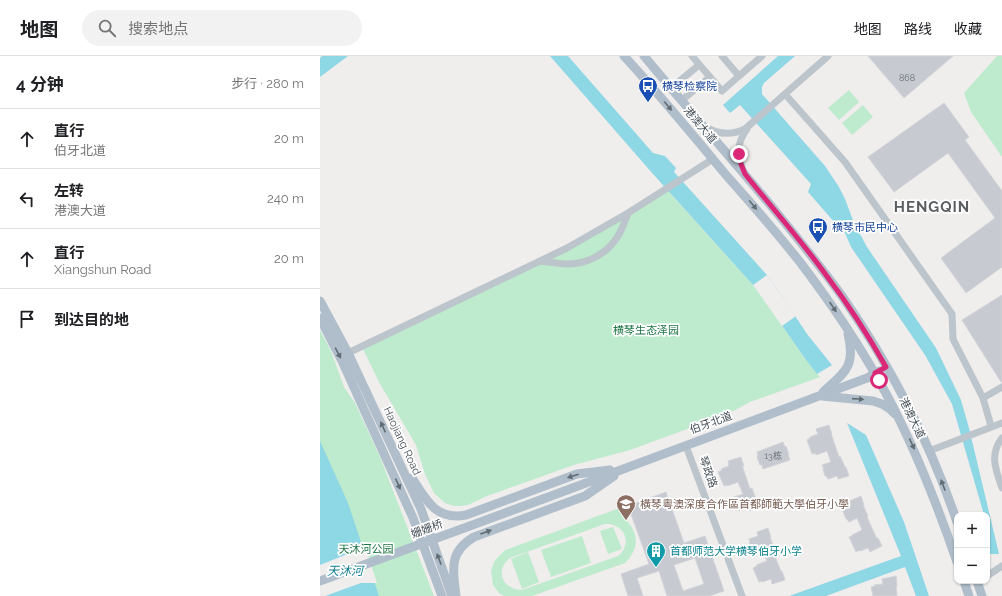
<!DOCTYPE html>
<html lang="zh">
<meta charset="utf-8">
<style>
body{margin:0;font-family:Raleway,"Noto Sans SC",sans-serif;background:#f2f2f2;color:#202124}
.controls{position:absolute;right:12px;bottom:12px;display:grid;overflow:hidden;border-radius:8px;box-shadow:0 1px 3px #0004}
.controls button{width:36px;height:36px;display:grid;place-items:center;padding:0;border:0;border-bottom:1px solid #e0e0e0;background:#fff;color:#202124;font:20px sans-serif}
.stop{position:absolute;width:12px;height:12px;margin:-9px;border:3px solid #db2777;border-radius:50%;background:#fff}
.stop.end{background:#db2777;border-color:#fff;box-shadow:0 1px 4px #0008}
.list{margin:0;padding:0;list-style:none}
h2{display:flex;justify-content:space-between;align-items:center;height:52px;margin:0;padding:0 16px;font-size:17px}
h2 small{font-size:13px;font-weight:400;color:#757577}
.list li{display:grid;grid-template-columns:26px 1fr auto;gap:12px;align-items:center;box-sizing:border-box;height:60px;padding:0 16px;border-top:1px solid #e0e0e0}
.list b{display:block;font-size:15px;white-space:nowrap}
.list p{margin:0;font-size:13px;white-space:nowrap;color:#757577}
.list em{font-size:13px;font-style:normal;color:#757577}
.icon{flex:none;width:22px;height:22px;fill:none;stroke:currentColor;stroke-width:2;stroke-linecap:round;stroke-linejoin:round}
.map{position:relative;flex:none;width:682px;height:540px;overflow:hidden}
header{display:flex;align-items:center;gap:24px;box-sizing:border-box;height:56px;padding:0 20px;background:#fff;border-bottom:1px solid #e0e0e0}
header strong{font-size:19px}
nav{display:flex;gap:22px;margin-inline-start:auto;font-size:14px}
.search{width:280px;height:36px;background:#f2f2f2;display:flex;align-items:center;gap:10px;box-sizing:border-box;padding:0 14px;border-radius:22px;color:#757577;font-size:15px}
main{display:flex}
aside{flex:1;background:#fff}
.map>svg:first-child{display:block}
.green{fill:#beebcd;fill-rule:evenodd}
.water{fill:#8ed7e5}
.pier{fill:#f0eded}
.building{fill:#c7cad0;stroke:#d1d4d8;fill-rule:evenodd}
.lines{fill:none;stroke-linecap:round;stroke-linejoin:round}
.minor{stroke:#bcc5cb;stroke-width:7}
.major{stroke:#afbeca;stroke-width:9}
.major-bridge{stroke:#afbeca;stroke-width:9}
.oneway{fill:#616c75}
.route{stroke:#db2777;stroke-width:5}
.labels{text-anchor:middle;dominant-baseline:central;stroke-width:3.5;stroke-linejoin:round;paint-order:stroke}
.number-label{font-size:9px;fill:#676f77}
.transit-label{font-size:11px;fill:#164399;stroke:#fff;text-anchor:start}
.street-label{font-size:11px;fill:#475159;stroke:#fff}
.park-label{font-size:11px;fill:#1d7544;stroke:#fff}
.education-label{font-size:11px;fill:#785e54;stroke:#fff;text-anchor:start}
.culture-label{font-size:11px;fill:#0d838f;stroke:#fff;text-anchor:start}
.water-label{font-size:12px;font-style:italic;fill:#168195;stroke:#fff}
.district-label{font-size:15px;font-weight:bold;letter-spacing:1px;fill:#5a5e61;stroke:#fff}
</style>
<header>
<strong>地图</strong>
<div class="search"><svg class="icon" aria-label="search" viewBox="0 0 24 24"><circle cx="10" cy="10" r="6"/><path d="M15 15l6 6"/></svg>搜索地点</div>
<nav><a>地图</a><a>路线</a><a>收藏</a></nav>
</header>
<main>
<aside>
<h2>4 分钟<small>步行 · 280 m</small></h2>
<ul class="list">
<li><svg class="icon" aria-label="ahead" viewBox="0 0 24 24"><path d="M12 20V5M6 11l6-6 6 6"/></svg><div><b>直行</b><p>伯牙北道</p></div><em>20 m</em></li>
<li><svg class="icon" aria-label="left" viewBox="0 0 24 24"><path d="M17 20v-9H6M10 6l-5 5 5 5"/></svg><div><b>左转</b><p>港澳大道</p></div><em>240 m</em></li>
<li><svg class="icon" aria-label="ahead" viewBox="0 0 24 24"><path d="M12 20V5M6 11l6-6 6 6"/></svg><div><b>直行</b><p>Xiangshun Road</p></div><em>20 m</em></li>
<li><svg class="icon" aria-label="arrive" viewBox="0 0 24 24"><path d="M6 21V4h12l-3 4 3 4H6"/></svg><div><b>到达目的地</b></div></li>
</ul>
</aside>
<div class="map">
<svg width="682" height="540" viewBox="0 0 682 540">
<rect width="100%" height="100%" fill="#f0eded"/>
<path class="green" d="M677,0H682V101L651,56L644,37Z
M529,34L539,46L519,64L508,52Z
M543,49L553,61L532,79L522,67Z
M348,135L433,229L452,255L486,304L500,321L430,346L408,358L310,394L254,409L167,440L148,449L139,450H134L125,447L114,437L105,418L96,389L60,328L43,293L248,194Z
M0,274L11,295L24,331L35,347L60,401L114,540H0Z
M305,450L308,460L304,462C319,476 320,492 305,507L212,540H184L179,537L173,529L171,515L174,506L178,501L185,494ZM285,468C305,467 313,488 298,500L202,534C183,534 174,514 190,502Z
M293,471L302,493L288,498L280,475Z
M262,480L271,507L231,521L221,494Z
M208,496L219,526L202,533L191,503Z"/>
<path class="water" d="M2,0H28L0,21V2Z
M230,0H248L333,97L345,100L356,112L354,116L447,219L466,246L487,278L512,309L497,318L486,304L452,255L433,229L333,118Z
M458,0H475L444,27L442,31V38L505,110L519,131L525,143L534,167L547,191L616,292L641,344L649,372L679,498H670L667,474V459H664L632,348L605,299L531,191L525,177L515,167L488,136L491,128L420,49L410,57L403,49Z
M527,367L546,379L584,466L609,540H596L585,511L506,540H469L581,500Z
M0,385L28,447L59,540H0Z"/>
<path class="pier" d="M447,219L476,260L462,270L433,229Z
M44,487L57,527H41L5,540H0V509L30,497L40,488Z"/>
<path class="building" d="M548,0H633L584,42Z
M624,47L649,81L645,84L682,135V211L646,237L621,202L675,162L628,97L574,136L548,101Z
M682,239V326H681L642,264Z
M509,369L512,378H511L512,380L519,401L520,400L525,411H526L529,420L518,423L517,420L508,423L506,420H505L503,413H504L502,409L511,406L507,395L496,399V397L492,398L487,384L490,382V381L498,378L496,373Z
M463,386L465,391L466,390L469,399H468L470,404L443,413L442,409H440L437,401L438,400L437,396Z
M421,401L424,410H422L423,412L430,433L432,432L436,443H437L441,451L430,455L429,452L419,455L418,452H417L414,445H415L414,441L423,438L418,426L407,430V429L404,430L398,416L402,414L401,413L409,410L408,405Z
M346,436L364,487L385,480L404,535L389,540H347L339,515L317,522L323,540H308L301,518L329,508L308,450ZM375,502L384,528L363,535L354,509Z
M541,440L544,449H543L548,460L547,461L556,481L557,482H558L562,490L550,496L548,492L540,495L539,494L536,496L529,481L532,480V479L542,474L537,462L529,466L527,463H526L522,453L531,449L530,445Z
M448,472L451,481H450L454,492L452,493L460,513L461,515H462L465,524L452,528L451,523L442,526V525L439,526L433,512L437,510L436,509L447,505L443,494L434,497L433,493L432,494L429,487L430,486L429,483L438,480L437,476Z
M576,520L577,530H576L577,540H553L551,531L555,530L554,529L563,528L562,523Z"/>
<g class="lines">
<path class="minor" d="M372,0L402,35L419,20L402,0
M419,20L442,0
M351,32L379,9
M465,38L525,106L632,258L633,283L663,342
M362,44L390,21
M386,71C399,79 412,79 425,73L508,0
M424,116C417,100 416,88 427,73
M220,205C229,206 239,208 248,208C267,208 286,198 296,183C302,175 305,165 308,157
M28,297L247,192L308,157L393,103
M671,370L663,342L682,331
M682,382C669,399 676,414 682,432
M366,390L422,540
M609,395L682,367
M667,520L682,510"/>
<path class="major" d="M304,0C339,38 373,79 406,119C431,147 456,176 480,206C508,243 535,282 558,323C591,381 615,442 637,506
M324,0C368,53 413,104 457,157C479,184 501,211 522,240C570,309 610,386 637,466
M0,245L28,297L101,453L132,540
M0,262L22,305L93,462L122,540
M503,336C525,316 536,311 528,278
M502,340L553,345L562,348L570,353L575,358
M92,422C106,444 116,465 146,459L257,418L290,414
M223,443L547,322L560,315
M644,525L649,540
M657,525L662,540
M136,540C133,515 128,496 154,481L265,440L294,420"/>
<path class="major-bridge" d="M0,525L223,443"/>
</g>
<defs><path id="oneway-solid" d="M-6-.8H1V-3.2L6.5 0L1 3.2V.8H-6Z"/></defs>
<g class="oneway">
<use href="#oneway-solid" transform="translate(348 50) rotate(50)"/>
<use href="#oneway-solid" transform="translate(433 149) rotate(50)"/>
<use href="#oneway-solid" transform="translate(513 251) rotate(56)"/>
<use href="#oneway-solid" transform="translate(18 297) rotate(62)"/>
<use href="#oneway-solid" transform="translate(538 343) rotate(4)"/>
<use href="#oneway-solid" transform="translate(63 371) rotate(-115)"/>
<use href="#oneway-solid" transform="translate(592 388) rotate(65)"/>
<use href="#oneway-solid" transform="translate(253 420) rotate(162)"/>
<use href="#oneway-solid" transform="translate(78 428) rotate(66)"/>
<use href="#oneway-solid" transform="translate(623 429) rotate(-111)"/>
<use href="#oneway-solid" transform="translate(166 476) rotate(-20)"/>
<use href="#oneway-solid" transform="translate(119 503) rotate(-110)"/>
</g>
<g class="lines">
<path class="route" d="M419,98L421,108L425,118C452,152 481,184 506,219C528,248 548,279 566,311L555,317L559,324"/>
</g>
<defs>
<g id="bus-pin" transform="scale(1)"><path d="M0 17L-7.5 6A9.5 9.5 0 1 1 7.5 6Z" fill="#1a4fb4" stroke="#fff"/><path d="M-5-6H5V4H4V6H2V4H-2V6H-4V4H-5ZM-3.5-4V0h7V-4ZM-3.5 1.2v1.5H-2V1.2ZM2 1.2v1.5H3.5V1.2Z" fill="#fff"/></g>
<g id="school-pin" transform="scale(1)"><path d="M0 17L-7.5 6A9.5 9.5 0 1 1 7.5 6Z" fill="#8d6e63" stroke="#fff"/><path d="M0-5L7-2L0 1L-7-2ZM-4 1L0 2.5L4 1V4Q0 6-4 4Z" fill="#fff"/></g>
<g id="building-pin" transform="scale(1)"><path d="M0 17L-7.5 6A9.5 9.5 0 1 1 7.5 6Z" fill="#0f9aa8" stroke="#fff"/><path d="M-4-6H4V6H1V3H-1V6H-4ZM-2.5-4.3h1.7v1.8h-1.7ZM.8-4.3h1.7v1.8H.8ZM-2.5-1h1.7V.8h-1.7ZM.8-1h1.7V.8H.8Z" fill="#fff"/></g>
</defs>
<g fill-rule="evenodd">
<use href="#bus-pin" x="328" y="30"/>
<use href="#bus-pin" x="498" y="171"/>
<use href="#school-pin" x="306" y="448"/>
<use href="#building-pin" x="336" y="495"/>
</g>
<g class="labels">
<g class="number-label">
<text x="587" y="22">868</text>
<text x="453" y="400">13栋</text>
</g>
<g class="transit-label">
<text x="342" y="30">横琴检察院</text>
<text x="512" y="171">横琴市民中心</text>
</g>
<g class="street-label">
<text transform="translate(380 69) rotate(50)">港澳大道</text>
<text transform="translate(592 362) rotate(64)">港澳大道</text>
<text transform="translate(391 367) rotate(-20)">伯牙北道</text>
<text transform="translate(82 385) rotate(65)">Haojiang Road</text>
<text transform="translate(388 416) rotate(70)">琴政路</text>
<text transform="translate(107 473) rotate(-20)">姗姗桥</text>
</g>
<g class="park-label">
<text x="326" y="274">横琴生态泽园</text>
<text x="46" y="493">天沐河公园</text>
</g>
<g class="education-label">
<text x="320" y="448">橫琴粵澳深度合作區首都師範大學伯牙小學</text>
</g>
<g class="culture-label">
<text x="350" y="495">首都师范大学横琴伯牙小学</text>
</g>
<g class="water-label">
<text x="25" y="515">天沐河</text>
</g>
<g class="district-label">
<text x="612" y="151">HENGQIN</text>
</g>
</g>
</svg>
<div class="controls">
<button>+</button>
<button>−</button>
</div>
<div class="stop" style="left:559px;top:324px"></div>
<div class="stop end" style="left:419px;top:98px"></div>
</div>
</main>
